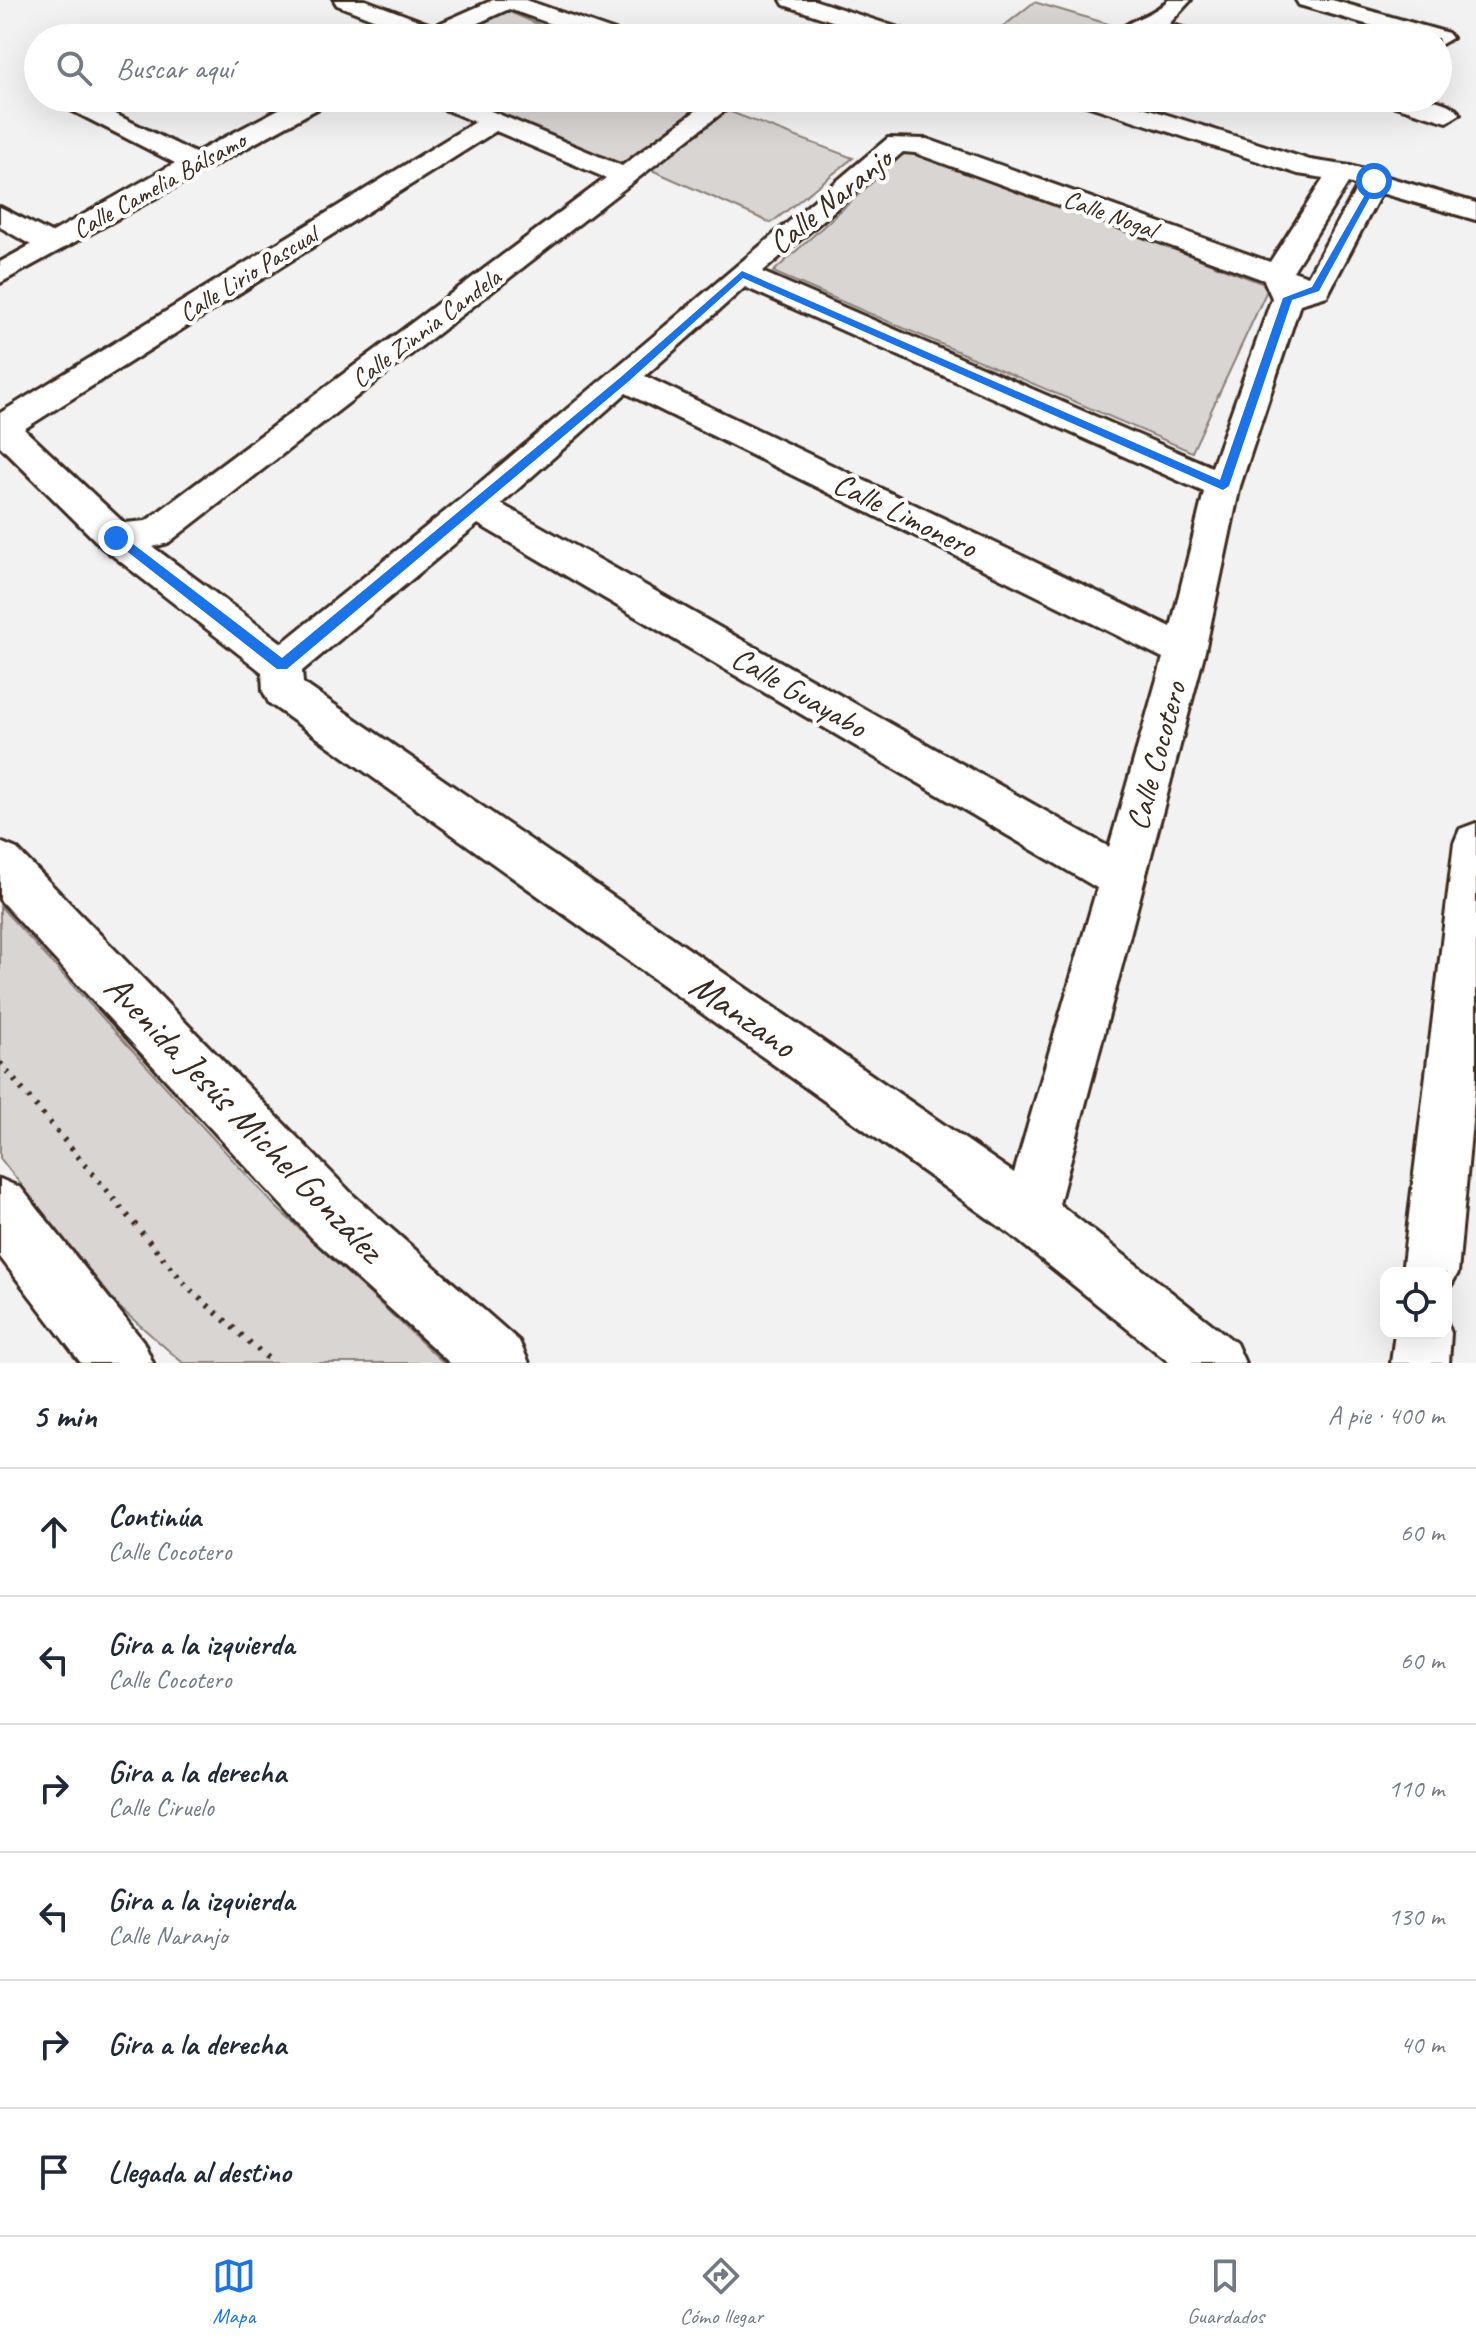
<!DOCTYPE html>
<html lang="es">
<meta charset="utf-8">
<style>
body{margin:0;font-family:Caveat,sans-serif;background:#f6f6f7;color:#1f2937}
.controls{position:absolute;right:24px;bottom:24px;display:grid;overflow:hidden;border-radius:16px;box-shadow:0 8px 32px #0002}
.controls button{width:72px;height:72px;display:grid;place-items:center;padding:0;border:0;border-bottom:2px solid #e0e1e3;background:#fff;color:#1f2937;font:40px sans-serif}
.stop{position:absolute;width:24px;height:24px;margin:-18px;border:6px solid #1a73e8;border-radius:50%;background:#fff}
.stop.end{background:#1a73e8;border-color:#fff;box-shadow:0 2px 8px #0008}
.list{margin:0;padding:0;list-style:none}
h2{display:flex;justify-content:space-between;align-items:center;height:104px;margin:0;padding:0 32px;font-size:34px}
h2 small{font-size:26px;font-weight:400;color:#747a83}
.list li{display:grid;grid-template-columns:52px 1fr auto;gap:24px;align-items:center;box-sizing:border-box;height:128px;padding:0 32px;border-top:2px solid #e0e1e3}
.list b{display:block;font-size:30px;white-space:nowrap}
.list p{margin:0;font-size:26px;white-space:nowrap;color:#747a83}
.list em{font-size:26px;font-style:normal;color:#747a83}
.icon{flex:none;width:44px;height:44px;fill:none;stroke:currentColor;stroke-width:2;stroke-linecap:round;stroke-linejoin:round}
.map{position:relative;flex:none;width:1476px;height:1363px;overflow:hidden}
.search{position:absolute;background:#fff;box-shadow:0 8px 32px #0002;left:24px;right:24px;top:24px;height:88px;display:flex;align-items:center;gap:20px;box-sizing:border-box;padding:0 28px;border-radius:44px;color:#747a83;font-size:30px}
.sheet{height:872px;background:#fff}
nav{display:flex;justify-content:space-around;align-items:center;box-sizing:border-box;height:112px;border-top:2px solid #e0e1e3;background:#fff;font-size:22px;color:#747a83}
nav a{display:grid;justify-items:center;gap:4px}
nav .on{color:#1a73e8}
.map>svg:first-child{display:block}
.green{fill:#d8d5d2;stroke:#8a8078;stroke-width:2}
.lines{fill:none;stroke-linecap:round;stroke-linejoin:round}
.minor-casing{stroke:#3b2a1e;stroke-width:6}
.major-casing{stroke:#3b2a1e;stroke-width:6}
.path{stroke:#3b2a1e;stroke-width:6;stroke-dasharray:3 8;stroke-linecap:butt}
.minor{fill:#fff;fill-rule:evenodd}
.major{fill:#fff;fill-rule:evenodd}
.route{fill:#1a73e8}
.labels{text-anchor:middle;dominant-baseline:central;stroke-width:8;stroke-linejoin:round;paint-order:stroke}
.far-street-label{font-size:26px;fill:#3b2a1e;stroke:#fff}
.street-label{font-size:32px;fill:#3b2a1e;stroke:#fff}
.near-street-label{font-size:38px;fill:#3b2a1e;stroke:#fff}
</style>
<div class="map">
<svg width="1476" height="1363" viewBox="0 0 1476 1363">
<rect width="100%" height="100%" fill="#f3f2f2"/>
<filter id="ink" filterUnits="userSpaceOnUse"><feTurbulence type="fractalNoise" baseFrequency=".0125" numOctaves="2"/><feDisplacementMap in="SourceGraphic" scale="16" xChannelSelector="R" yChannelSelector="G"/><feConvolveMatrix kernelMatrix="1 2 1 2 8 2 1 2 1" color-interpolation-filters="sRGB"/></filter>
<g filter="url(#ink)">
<path class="green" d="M1034,2L1122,28L1112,38H989Z
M507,11L571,38H454Z
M456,98H708L622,171Z
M725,110L853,158L771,223L645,167Z
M911,147L1269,286L1192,452L773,272Z
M0,906L276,1207L444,1363H183L119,1307L0,1158Z"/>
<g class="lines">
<g class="minor-casing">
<path id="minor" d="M334,0H365L434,26L493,0H526L621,33L625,38H591L509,9L445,38H415L417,36L337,5Z
M781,0H814L914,33L918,38H883L784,5Z
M1168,0H1191L1169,24L1200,33L1204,38H1167L1145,31L1138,38H1112C1128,17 1151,18 1168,0Z
M1296,0H1332L1448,33L1452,38L1440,45L1438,38H1415L1299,5Z
M82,98L195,153L300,98H331L328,103L0,283V262L31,245L0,227V207L51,233L175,163L71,110L67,105L71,100Z
M427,98H460L622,166L713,98H741L168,543L153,547L282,643L463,497L888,138L927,139L1270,262L1324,178L1298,174L1080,103L1077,98H1114L1310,160L1350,166L1476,203V220L1381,193L1327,296L1300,304L1240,486L1205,651L1059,1204L1236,1343L1245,1363H1170L1010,1234L269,703L263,691L262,672L103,548L0,446V413L475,122L430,103ZM496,131L606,178L146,521L124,523L24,429ZM903,152L915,153L1264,280L1272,298L1212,467L762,272ZM1348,183L1358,186L1308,276L1293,271ZM745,287L1204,492L1171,627L645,376ZM626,393L1163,658L1109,847L501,504ZM478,524L1097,888L1014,1173L303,683L302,671Z
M1382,98C1404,98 1445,94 1460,114L1447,122L1385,103Z
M1476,823V1078L1458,1273L1446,1294V1273H1402L1454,843L1460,829Z
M1446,1320L1451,1333L1449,1363H1391L1395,1333H1446Z"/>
</g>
<g class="major-casing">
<path id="major" d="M0,842L17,849L354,1196L519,1341L529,1363H450L312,1238L0,900Z
M0,1179L21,1188L143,1341L153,1363H81L0,1257Z"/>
</g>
<path class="path" d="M0,1063L188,1288L273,1363"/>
<use href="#minor" class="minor"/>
<use href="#major" class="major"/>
</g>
</g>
<path class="route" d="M1374,179L1379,181L1319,291L1292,300L1229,486L1223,490L743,278L629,381L287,669H277L110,538L120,534L282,658L621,377L742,271L1220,480L1283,298L1312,287Z"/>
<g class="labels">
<g class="far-street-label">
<text transform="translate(159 185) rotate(-29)">Calle Camelia Bálsamo</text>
<text transform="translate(1110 214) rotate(20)">Calle Nogal</text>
<text transform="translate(248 274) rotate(-32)">Calle Lirio Pascual</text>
<text transform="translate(426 328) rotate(-37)">Calle Zinnia Candela</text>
</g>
<g class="street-label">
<text transform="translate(830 201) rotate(-39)">Calle Naranjo</text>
<text transform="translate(905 515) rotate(26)">Calle Limonero</text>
<text transform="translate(799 692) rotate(30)">Calle Guayabo</text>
<text transform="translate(1156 756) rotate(-75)">Calle Cocotero</text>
</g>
<g class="near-street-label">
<text transform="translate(743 1015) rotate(35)">Manzano</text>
<text transform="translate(244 1118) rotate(46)">Avenida Jesús Michel González</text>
</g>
</g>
</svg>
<div class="controls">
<button><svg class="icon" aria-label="locate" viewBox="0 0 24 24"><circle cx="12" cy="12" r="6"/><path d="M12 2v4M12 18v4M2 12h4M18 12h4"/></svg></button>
</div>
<div class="stop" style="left:1374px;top:181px"></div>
<div class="stop end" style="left:116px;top:538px"></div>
<div class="search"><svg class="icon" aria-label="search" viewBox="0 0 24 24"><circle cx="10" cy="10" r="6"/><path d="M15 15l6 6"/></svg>Buscar aquí</div>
</div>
<section class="sheet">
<h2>5 min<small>A pie · 400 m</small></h2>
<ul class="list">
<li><svg class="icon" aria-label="ahead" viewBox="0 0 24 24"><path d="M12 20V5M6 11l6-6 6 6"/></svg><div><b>Continúa</b><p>Calle Cocotero</p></div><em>60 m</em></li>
<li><svg class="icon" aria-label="left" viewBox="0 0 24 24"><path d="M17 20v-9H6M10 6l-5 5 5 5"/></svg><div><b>Gira a la izquierda</b><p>Calle Cocotero</p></div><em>60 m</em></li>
<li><svg class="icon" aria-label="right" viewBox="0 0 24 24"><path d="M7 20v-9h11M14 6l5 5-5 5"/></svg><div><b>Gira a la derecha</b><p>Calle Ciruelo</p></div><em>110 m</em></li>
<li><svg class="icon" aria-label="left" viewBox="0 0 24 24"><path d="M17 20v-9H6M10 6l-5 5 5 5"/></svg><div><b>Gira a la izquierda</b><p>Calle Naranjo</p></div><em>130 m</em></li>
<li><svg class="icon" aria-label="right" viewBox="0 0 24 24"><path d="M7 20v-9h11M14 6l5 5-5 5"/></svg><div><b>Gira a la derecha</b></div><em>40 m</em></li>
<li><svg class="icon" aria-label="arrive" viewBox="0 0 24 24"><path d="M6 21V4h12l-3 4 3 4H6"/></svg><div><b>Llegada al destino</b></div></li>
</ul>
</section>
<nav>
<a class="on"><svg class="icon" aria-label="map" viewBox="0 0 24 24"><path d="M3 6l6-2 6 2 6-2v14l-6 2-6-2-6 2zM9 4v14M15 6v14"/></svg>Mapa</a>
<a><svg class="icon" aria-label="directions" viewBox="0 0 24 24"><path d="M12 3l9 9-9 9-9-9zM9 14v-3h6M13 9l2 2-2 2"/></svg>Cómo llegar</a>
<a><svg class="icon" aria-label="saved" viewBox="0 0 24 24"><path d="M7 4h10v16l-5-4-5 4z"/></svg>Guardados</a>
</nav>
